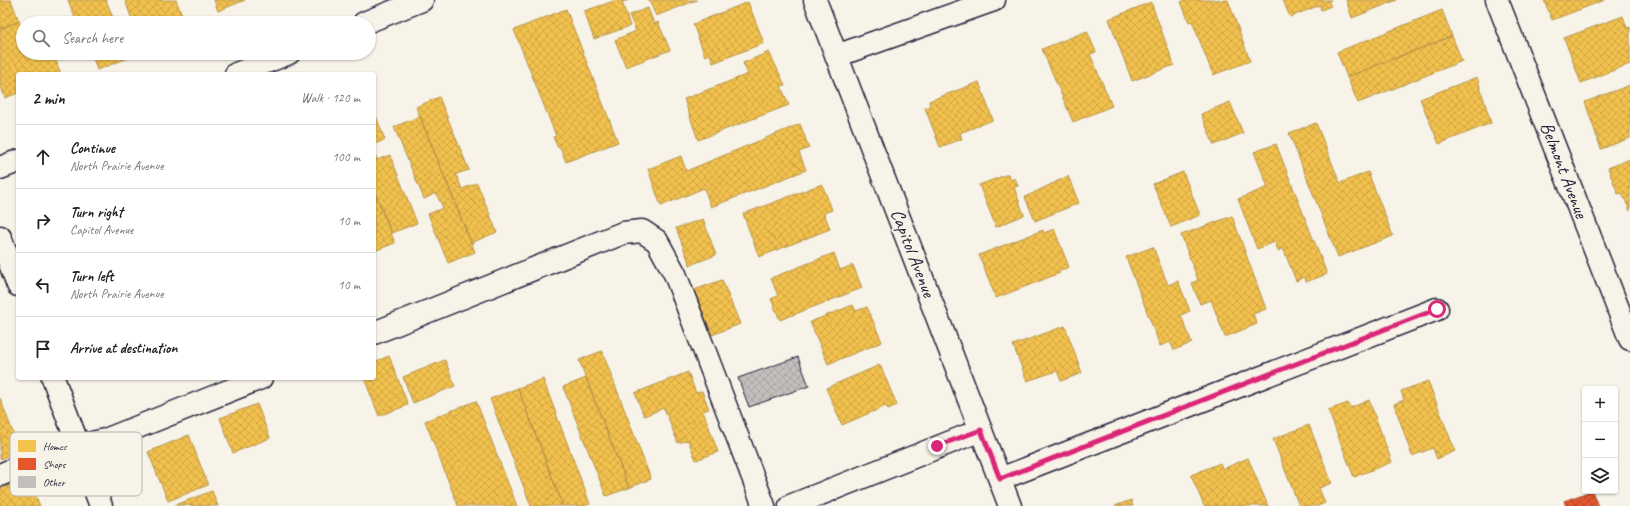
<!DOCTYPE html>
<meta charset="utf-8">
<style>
body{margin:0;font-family:Caveat,sans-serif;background:#f6f6f6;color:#222}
.controls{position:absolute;right:12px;bottom:12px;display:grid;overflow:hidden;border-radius:4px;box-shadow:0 1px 3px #0004}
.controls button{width:36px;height:36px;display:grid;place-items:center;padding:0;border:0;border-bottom:1px solid #e0e0e0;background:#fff;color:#222;font:20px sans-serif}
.stop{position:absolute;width:12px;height:12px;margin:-9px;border:3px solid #db2777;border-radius:50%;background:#fff}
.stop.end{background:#db2777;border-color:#fff;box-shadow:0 1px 4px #0008}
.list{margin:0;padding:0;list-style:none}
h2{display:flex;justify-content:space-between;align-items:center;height:52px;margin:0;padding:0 16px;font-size:17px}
h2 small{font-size:13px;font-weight:400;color:#767676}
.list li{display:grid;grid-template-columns:26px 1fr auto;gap:12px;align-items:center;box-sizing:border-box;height:64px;padding:0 16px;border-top:1px solid #e0e0e0}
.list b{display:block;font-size:15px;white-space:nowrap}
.list p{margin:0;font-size:13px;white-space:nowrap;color:#767676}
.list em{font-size:13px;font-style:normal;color:#767676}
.icon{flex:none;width:22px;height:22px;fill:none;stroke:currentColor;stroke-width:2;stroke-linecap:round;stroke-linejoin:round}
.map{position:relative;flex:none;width:1630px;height:506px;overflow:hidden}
.search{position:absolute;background:#fff;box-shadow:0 1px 3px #0004;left:16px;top:16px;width:360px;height:44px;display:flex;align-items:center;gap:10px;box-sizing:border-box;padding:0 14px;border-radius:22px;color:#767676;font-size:15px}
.panel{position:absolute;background:#fff;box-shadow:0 1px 3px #0004;left:16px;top:72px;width:360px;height:308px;border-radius:4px}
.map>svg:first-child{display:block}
.homes{fill:url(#homes-cross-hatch);stroke:#b49148}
.shops{fill:url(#shops-cross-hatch);stroke:#aa4732}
.building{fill:url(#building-cross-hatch);stroke:#22223b}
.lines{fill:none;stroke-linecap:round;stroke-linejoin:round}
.minor-casing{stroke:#22223b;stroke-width:25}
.minor{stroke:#f7f3e8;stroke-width:22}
.route{stroke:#db2777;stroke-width:5}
.labels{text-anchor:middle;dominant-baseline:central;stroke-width:4;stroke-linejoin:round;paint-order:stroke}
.street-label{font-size:19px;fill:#22223b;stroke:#f7f3e8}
.key{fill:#f7f3e8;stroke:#b7b4b4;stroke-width:1}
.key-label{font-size:11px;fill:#22223b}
</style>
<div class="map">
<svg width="1630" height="506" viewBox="0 0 1630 506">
<defs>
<pattern id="homes-cross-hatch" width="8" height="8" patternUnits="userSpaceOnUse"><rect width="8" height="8" fill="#f2c14e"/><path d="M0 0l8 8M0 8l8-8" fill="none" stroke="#cfa645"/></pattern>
<pattern id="shops-cross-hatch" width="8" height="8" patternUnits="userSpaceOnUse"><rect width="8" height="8" fill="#e4572e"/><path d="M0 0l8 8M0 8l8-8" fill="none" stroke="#b84828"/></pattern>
<pattern id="building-cross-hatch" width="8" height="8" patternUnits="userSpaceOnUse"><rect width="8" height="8" fill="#c2bfbd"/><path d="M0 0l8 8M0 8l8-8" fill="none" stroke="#a6a4a3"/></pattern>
</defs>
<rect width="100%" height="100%" fill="#f7f3e8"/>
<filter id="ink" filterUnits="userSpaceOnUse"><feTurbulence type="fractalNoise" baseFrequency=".025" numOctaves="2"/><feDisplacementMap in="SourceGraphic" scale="8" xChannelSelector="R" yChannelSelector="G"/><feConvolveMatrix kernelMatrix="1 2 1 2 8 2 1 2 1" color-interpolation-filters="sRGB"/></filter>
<g filter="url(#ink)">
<path class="homes" d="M0,0H11L19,21L0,29Z
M68,0H106L115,23H77Z
M125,0H176L182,15L161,23H133Z
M214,0H245L218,11Z
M617,0H629L622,2L630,26L594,39L584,11Z
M649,0H697L656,16Z
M1185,0H1228L1250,61L1213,75L1192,21L1189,22L1181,2Z
M1283,0H1331L1328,1L1331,6L1321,10L1320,5L1290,17Z
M1346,0H1397L1352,18Z
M1544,0H1605L1552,20Z
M748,2L764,43L713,63L710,54L705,56L693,24Z
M1151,2L1174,65L1132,81L1109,19Z
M648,8L654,24L658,22L670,50L626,67L615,40L636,31L629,15Z
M566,9L618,142L566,162L560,147L558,148L553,137L556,136L514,30Z
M1442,10L1452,36L1347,77L1337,52Z
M1623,16L1627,28L1630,27V64L1581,83L1564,38Z
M19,21L23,31V53H53L61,74H18V93L5,98L0,84V29Z
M1087,31L1096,52L1090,54L1112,106L1073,122L1042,49Z
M1452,36L1462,61L1358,103L1347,77Z
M769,52L785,85L781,86L789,105L698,140L684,99L748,74L743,63Z
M88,53H126L128,58L97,70L92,55L89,56Z
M1477,77L1491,123L1439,144L1420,99Z
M979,82L993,120L960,133L962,139L940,147L925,108L930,106L929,101Z
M1630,85V138L1601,149L1585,102Z
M439,97L469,170L456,174L462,189L477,183L497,232L471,243L416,107Z
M1230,102L1243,133L1214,145L1201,114Z
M374,111L385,140L374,144Z
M420,116L475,252L448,263L428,214L443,208L436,193L424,199L394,127Z
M1316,123L1340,183L1368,172L1393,236L1338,257L1289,133Z
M800,124L809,148L799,152L806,170L711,207L704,188L661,206L648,169L681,156L686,171Z
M1276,144L1327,274L1306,282L1305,277L1296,281L1283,248L1278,251L1275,242L1257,249L1238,199L1268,187L1254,152Z
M374,152L377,160L390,155L417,223L392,233L374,190Z
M1630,159V211L1622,193L1618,194L1608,168Z
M1183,172L1200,215L1171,227L1153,184Z
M1008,174L1011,180L1015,178L1018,186L1014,187L1024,215L996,227L979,185Z
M1068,176L1079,203L1035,221L1025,197Z
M822,184L832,210L824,213L830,229L759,257L743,214Z
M374,190L395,243L374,251Z
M1232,216L1266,309L1253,314L1257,324L1225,337L1211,300L1200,304L1192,283L1198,280L1181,235Z
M703,219L716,255L690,265L676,228Z
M1054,229L1069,267L1059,271L1060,273L996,298L979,255L1043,230L1044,233Z
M1153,247L1168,285L1178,281L1190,311L1181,315L1192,343L1174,350L1170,342L1160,346L1126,257Z
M834,253L840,270L853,265L862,288L780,320L771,299L778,296L771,278Z
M722,280L740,324L712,335L694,290Z
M853,305L856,311L867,307L882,342L828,364L810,322Z
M1065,326L1082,373L1061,381L1057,371L1027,381L1013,345Z
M602,351L651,479L629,488L579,360Z
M389,356L408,405L379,416L364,378H374V362Z
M445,360L455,386L413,403L403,377Z
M880,365L897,405L888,409L886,406L842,425L826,388Z
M688,372L696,393L702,391L709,409L703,411L718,452L696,460L688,440L678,443L664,408L644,416L635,393Z
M586,378L629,488L606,496L563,387Z
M543,379L590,504L584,506H563L518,388Z
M1428,381L1455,451L1437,459L1433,448L1412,456L1394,404L1404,400L1401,391Z
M518,388L563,506H531L490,399Z
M0,398L20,451L0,459Z
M1369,400L1392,462L1354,477L1328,410L1348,403L1350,408Z
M476,401L517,506H458L425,421Z
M257,404L270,438L233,453L220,418Z
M1309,425L1332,483L1319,488L1325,503L1318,506H1299L1273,439Z
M189,435L208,485L168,501L148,452Z
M1248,458L1268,506H1204L1191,475L1220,463L1223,469Z
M19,481L23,491L32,487L40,506H0V489Z
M212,491L218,506L175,505Z
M1131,500L1133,506H1115Z"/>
<path class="shops" d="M1591,491H1592L1598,506H1566L1564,501Z"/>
<path class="building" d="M798,357L809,386L749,407L738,378Z"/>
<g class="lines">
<g class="minor-casing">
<path id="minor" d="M815,0L1010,506
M1497,0L1630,339
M364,23L422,0
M836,56L994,0
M236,74L289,53
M0,168L18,161
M0,237L18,285
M374,333L623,233L642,231L657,241L675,274L764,506
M53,378L101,506
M0,475L51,453L105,440L261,378
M1000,479L1437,309
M790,506L981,430"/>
</g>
<use href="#minor" class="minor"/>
</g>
</g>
<g class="lines" filter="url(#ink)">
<path class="route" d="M937,446L981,430L1000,479L1437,309"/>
</g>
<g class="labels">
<g class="street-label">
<text transform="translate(1564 170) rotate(69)">Belmont Avenue</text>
<text transform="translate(913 253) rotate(69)">Capitol Avenue</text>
</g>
</g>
<rect x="10" y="432" width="132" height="64" rx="6" class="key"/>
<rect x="18" y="440" width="18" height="12" fill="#f2c14e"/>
<rect x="18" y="458" width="18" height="12" fill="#e4572e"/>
<rect x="18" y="476" width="18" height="12" fill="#c2bfbd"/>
<g class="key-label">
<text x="43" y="450">Homes</text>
<text x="43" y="468">Shops</text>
<text x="43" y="486">Other</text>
</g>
</svg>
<div class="controls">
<button>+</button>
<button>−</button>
<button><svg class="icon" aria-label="layers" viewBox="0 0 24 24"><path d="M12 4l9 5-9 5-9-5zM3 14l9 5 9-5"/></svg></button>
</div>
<div class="stop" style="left:1437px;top:309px"></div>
<div class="stop end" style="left:937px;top:446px"></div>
<div class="search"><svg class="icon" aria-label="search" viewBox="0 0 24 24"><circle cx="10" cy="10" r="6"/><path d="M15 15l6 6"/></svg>Search here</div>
<section class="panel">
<h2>2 min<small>Walk · 120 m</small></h2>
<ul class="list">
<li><svg class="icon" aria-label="ahead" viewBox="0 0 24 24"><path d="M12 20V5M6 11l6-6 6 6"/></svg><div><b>Continue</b><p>North Prairie Avenue</p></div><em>100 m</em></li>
<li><svg class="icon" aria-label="right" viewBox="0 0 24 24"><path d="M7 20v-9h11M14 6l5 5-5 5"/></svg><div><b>Turn right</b><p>Capitol Avenue</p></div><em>10 m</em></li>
<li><svg class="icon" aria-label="left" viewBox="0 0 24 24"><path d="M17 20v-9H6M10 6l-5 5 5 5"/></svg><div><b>Turn left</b><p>North Prairie Avenue</p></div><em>10 m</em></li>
<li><svg class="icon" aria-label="arrive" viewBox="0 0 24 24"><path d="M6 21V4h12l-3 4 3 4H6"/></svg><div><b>Arrive at destination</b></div></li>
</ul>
</section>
</div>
